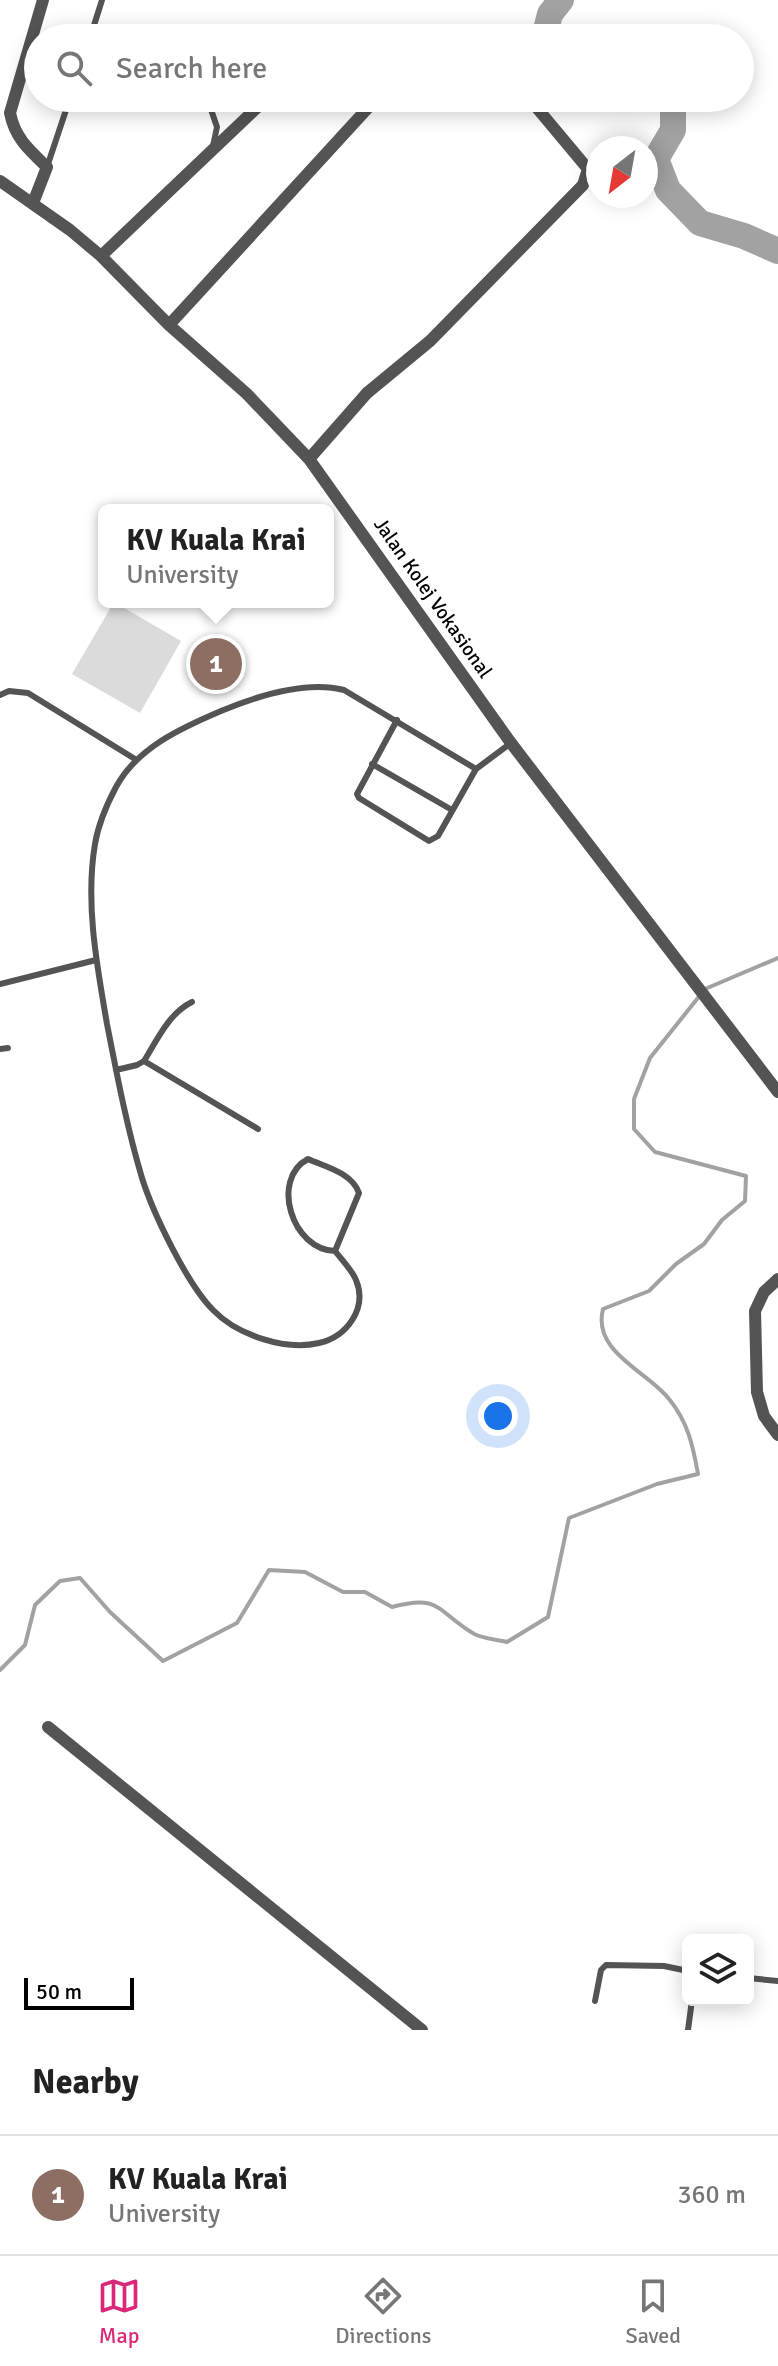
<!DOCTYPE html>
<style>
body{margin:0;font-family:Signika,sans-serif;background:#f2f2f2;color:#222}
.controls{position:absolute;right:24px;bottom:24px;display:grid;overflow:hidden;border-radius:12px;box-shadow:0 4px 20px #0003}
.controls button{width:72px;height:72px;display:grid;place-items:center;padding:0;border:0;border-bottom:2px solid #e0e0e0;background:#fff;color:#222;font:40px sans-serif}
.compass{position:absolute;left:586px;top:136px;width:72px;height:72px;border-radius:50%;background:#fff;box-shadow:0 4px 20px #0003;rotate:211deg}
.scale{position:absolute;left:24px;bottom:20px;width:110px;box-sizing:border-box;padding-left:8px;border:4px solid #000;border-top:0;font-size:22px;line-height:28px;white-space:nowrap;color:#000;-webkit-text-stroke:6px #fff;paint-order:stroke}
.you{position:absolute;left:498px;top:1416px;width:28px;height:28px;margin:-20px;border:6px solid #fff;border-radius:50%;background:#1a73e8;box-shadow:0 0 0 12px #1a73e833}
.badge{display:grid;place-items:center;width:52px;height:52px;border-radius:50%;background:#db2777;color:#fff;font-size:26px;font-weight:700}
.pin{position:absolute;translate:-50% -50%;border:4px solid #fff;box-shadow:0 2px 8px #0006}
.popup{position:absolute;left:98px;top:504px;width:236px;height:104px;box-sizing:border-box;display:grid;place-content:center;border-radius:12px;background:#fff;filter:drop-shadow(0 2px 6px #0005);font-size:26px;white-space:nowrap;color:#767676}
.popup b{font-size:30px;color:#222}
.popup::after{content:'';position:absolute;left:50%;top:100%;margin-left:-16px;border:16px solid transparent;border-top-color:#fff}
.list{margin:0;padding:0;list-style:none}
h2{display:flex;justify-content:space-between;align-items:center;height:104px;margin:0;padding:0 32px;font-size:34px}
h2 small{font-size:26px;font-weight:400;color:#767676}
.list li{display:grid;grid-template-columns:52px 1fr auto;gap:24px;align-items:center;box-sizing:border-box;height:120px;padding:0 32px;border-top:2px solid #e0e0e0}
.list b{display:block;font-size:30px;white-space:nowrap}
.list p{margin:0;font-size:26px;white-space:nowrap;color:#767676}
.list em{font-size:26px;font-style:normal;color:#767676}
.icon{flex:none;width:44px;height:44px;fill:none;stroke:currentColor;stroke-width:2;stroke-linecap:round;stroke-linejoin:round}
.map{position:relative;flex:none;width:778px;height:2030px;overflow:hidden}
.search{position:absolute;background:#fff;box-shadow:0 4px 20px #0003;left:24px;right:24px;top:24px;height:88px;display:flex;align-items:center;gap:20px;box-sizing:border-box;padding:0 28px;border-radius:44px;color:#767676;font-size:30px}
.sheet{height:224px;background:#fff}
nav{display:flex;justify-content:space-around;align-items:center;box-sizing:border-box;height:112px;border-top:2px solid #e0e0e0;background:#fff;font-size:22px;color:#767676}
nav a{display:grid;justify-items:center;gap:4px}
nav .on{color:#db2777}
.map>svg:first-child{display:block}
.green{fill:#dbdbdb}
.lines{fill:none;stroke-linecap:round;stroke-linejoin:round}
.stream{stroke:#a2a2a2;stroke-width:4}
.river{stroke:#a2a2a2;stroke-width:26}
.lane{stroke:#545454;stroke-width:6}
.street{stroke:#545454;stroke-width:12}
.labels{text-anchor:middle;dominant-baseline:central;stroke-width:6;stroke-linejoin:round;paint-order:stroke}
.street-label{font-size:20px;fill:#000;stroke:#fff}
</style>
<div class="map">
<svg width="778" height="2030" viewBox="0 0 778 2030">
<rect width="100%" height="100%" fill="#fff"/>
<path class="green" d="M114,602L181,641L140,713L72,674Z"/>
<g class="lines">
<path class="stream" d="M0,1670L25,1645L35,1605L60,1581L80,1578L110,1612L163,1661L237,1623L269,1570L305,1572L343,1592H365L392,1607C439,1594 436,1610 471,1632C480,1639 496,1639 507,1642L548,1617L569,1518L657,1484L698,1474C693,1446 688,1422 669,1399C647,1371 592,1352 603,1309L649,1291L676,1264L704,1244L722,1220L745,1201L746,1176L655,1152L634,1129V1099L650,1058L705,989L778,958"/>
<path class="river" d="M544,38L550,14L561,0
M673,98V130L656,159L668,190L700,223L744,236L778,251"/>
<path class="lane" d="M153,31L159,38
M90,38L102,0
M207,98L217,127L213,146
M47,167L70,98
M0,695L9,691L28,693L135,759
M397,720L357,794L359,798L429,841L438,836L476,769L511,743
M372,764L452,810
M0,984L96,960
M0,1049L8,1048
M144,1061L258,1129
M116,1070L137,1065L144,1061C157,1040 169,1013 192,1002
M335,1251L359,1193C352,1173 326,1167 308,1159C270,1179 292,1250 335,1251C342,1260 352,1270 356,1280C368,1309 346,1337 319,1343C285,1351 237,1335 213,1310C187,1284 153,1213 142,1178C127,1128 117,1075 107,1024C97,966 85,903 95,844C98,826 107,804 116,787C137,748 181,728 221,711C257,696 305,680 344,690L476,769
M748,1978L778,1981
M595,2001L601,1970L606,1965L664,1966L688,1971
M688,2030L692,2000"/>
<path class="street" d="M332,38L340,31
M443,38L449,33
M0,181L70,230L101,256L169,325L247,394L309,459L511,743L778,1092
M33,203L47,167C29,150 15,138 10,113L43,0
M101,256L267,98
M169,325L377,98
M309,459L367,393L430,341L583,185L588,169L532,102
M778,1279L764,1292L755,1311L757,1392L764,1416L778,1435
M48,1727L422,2030"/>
</g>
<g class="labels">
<g class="street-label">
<text transform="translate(433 598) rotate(55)">Jalan Kolej Vokasional</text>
</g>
</g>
</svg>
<div class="controls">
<button><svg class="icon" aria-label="layers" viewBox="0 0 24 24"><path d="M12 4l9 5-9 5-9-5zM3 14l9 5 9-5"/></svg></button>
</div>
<svg class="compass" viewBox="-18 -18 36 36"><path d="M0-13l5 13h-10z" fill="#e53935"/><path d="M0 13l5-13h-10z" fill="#767676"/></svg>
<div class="scale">50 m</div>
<div class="you"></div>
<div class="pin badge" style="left:216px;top:664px;background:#8d6e63">1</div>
<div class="popup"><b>KV Kuala Krai</b>University</div>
<div class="search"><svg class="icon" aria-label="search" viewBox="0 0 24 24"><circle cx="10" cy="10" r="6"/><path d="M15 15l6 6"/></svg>Search here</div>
</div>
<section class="sheet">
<h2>Nearby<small></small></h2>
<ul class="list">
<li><span class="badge" style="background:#8d6e63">1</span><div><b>KV Kuala Krai</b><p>University</p></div><em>360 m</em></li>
</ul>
</section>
<nav>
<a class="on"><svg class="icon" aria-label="map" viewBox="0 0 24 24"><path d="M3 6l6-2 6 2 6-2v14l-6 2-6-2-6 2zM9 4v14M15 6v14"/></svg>Map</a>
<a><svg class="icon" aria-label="directions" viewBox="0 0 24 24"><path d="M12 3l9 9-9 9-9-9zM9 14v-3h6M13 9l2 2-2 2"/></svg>Directions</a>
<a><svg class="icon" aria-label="saved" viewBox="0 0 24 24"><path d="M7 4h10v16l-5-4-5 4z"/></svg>Saved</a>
</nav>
